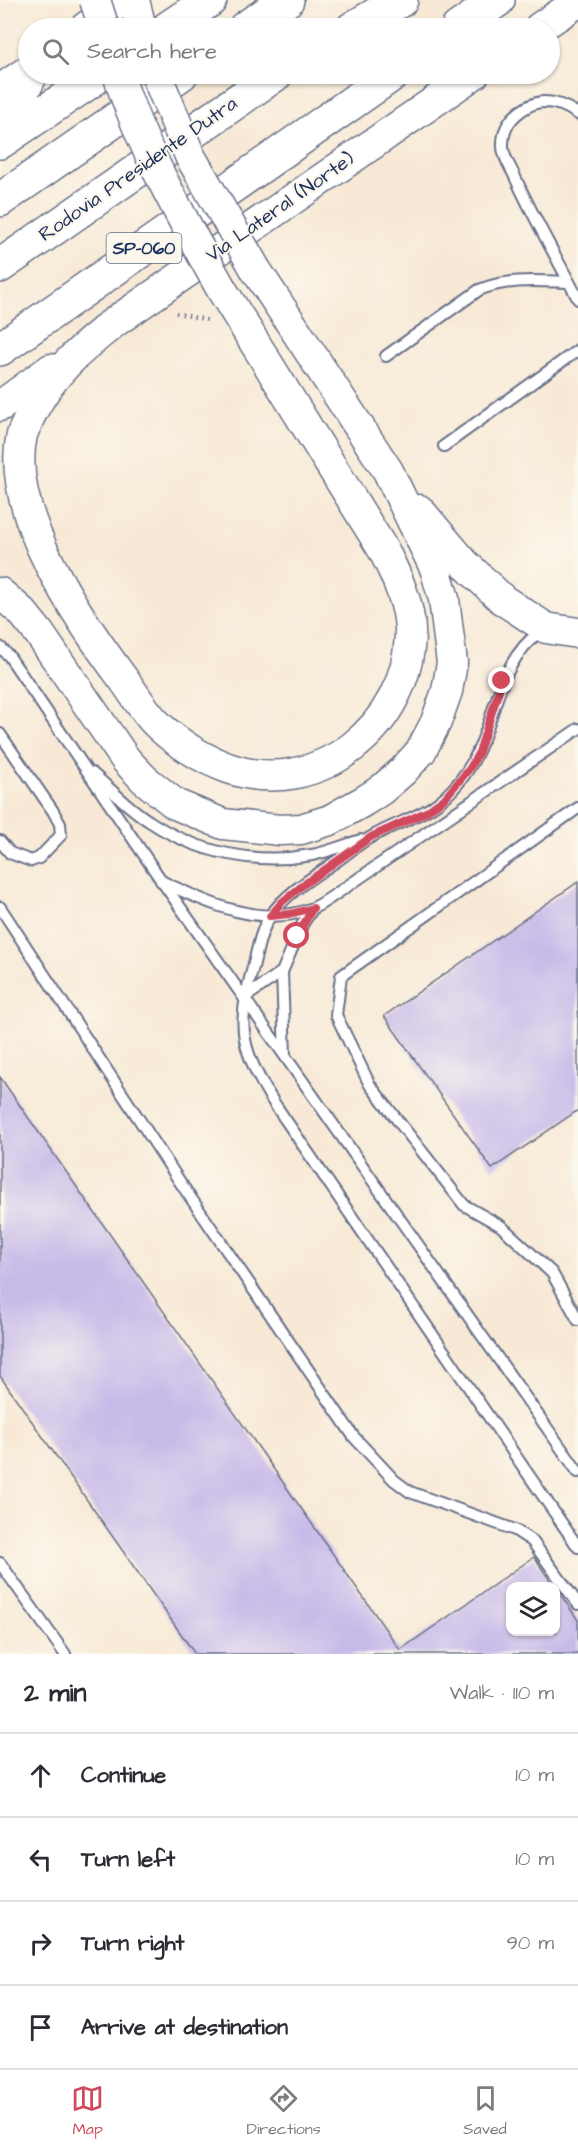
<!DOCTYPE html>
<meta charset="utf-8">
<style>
body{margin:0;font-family:"Architects Daughter",sans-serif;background:#f7f7f7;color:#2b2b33}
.controls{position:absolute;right:18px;bottom:18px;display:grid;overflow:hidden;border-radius:12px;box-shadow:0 2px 4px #0004}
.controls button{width:54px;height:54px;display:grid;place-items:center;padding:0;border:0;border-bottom:2px solid #e1e1e2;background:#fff;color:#2b2b33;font:30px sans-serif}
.stop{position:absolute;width:18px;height:18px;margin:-14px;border:4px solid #d1495b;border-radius:50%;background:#fff}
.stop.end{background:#d1495b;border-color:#fff;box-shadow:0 2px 6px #0008}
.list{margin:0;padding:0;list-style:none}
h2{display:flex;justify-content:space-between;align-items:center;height:78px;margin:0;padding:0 24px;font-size:26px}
h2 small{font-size:20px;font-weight:400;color:#7c7c81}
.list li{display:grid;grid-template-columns:39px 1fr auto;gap:18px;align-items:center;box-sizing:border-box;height:84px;padding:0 24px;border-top:2px solid #e1e1e2}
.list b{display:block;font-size:22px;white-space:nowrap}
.list em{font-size:20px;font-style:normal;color:#7c7c81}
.icon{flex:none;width:33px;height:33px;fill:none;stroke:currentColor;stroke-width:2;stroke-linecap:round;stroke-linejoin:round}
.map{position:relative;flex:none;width:578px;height:1654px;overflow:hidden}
.search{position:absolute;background:#fff;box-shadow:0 2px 4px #0004;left:18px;right:18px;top:18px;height:66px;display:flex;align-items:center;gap:15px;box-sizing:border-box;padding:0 21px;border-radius:33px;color:#7c7c81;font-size:22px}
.sheet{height:414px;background:#fff}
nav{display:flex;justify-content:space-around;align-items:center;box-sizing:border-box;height:84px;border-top:2px solid #e1e1e2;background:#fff;font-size:16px;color:#7c7c81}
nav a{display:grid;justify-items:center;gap:3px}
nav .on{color:#d1495b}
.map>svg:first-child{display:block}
.building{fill:#c7bae9}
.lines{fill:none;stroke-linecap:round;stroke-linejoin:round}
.service-casing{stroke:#687088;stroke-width:14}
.secondary-casing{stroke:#687088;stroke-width:33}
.motorway-casing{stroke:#687088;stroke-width:36}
.path{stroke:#687088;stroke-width:4;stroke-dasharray:1.5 4.5;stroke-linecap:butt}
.service{stroke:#fff;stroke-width:10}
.secondary{stroke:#fff;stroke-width:30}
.motorway{stroke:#fff;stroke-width:33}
.secondary-bridge-casing{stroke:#687088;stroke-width:33;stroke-linecap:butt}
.secondary-bridge{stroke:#fff;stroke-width:30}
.route{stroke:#d1495b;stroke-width:8}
.labels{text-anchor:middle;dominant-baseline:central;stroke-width:4.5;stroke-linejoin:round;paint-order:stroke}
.shield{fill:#fbf7ec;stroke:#5e6b89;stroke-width:1.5}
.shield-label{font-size:18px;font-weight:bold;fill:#1b2f5e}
.street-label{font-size:20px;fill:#1b2f5e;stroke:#fbf7ec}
</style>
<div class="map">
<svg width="578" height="1654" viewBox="0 0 578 1654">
<rect width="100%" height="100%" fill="#fbf7ec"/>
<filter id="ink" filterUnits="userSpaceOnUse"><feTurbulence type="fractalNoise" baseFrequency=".0167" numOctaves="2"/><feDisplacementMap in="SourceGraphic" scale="12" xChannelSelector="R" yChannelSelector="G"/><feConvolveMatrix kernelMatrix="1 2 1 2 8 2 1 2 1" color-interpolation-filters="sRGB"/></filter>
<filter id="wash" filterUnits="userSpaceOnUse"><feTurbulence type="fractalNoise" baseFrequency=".008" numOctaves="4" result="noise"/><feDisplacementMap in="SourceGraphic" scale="24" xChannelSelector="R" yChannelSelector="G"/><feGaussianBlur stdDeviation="1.35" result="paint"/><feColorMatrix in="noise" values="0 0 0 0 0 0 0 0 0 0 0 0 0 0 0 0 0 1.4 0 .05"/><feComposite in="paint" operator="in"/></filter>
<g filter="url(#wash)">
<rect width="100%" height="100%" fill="#f8e9d6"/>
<g id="blocks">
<path class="building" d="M578,882V1110L492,1169L384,1016Z
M0,1077L400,1650L534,1557L554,1586H510V1632H556V1588L578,1620V1654H195L0,1376Z"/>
</g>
</g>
<g filter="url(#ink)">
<use href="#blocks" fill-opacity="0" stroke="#687088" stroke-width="1.5"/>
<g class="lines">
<g class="service-casing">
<path id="service" d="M578,114C563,104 544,97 527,107C511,116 502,129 503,147C503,157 511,168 515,177C534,219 557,258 578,299
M386,356L479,290C508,278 538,281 569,282
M444,446L578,350
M543,629C488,669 500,732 459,782C432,816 406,817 371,837C360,843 349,852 338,860C315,876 287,892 271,915C260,930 257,953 252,971C235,1028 243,1053 274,1103L578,1547
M0,647L9,656L161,880L578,1472
M0,734L53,811L60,824L61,835L39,858L31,861L10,853L0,841
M92,773C111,789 128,808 149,821C197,853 255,865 312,855C328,852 345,845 361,840
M578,808L341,976L336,1015L370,1085L464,1205L501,1226L552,1273L578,1320
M161,881C208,903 261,929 313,908C320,905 327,900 333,896L578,729
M0,907L184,1188L354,1437L394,1480L410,1492L515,1530L532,1541L578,1604
M282,972L285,1056
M244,998L282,972L303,923L313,908
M0,1563L65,1654"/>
</g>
<g class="secondary-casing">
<path id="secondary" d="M134,0L141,28
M85,28L122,0
M539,28L578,2
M0,90L28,71
M121,317C83,347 50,373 29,418C27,424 23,430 22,435C4,512 80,621 124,680C134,694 143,709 154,721C173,741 203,759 228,768C317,800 408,726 410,634C411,607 396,575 384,551L222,290
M106,328L474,74
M0,406L51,369
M419,510L464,563L503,600L546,628L578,633
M0,593L22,612L39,633L126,760L144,779L175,804L223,824L280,830L301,829L330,820L364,801L381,790L403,771L421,751L436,722L447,691L452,663L444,599L435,568L388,471L256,270"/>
</g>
<g class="motorway-casing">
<path id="motorway" d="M168,28L210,0
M245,28L287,0
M353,28L401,0
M458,28L498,0
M0,115L16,104L31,74
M0,142L101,74
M0,200L181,74
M0,266L276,74
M0,349L393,74"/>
</g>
<path class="path" d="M176,313L207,320"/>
<use href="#service" class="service"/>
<use href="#secondary" class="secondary"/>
<use href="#motorway" class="motorway"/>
<g class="secondary-bridge-casing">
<path id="secondary-bridge" d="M95,0L104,28
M118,74C143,151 183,220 222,290
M156,74L190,156L256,270"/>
</g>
<use href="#secondary-bridge" class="secondary-bridge"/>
</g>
</g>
<g class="lines" filter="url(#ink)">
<path class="route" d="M297,936L313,908L290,914L270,916L282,902L303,885L371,837L426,812L444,799L470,768L479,752L502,681"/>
</g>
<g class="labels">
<rect class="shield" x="106.5" y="233" width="75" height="30" rx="4.5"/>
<g class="shield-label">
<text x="144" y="248">SP-060</text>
</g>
<g class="street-label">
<text transform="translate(138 169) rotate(-35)">Rodovia Presidente Dutra</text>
<text transform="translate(280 207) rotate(-35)">Via Lateral (Norte)</text>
</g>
</g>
</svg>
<div class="controls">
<button><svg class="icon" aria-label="layers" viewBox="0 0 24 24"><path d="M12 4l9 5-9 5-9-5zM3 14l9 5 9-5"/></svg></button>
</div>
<div class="stop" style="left:297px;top:936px"></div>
<div class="stop end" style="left:502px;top:681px"></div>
<div class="search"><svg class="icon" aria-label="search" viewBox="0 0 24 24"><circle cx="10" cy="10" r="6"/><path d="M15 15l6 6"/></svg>Search here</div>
</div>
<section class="sheet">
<h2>2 min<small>Walk · 110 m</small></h2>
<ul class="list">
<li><svg class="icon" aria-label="ahead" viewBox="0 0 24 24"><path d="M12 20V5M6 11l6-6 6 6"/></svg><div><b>Continue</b></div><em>10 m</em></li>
<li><svg class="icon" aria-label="left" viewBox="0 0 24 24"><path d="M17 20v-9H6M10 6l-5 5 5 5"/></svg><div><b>Turn left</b></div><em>10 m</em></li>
<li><svg class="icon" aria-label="right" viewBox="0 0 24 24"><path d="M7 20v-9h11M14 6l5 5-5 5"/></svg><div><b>Turn right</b></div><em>90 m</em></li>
<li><svg class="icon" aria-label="arrive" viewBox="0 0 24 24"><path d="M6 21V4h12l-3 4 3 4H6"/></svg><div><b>Arrive at destination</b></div></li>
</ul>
</section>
<nav>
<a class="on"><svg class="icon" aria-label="map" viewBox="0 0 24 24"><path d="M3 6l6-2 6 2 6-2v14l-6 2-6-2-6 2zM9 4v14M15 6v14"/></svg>Map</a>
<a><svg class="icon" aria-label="directions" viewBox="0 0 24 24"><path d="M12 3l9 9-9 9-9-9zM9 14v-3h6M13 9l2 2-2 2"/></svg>Directions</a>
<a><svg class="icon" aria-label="saved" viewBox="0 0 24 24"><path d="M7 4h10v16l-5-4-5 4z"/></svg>Saved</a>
</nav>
